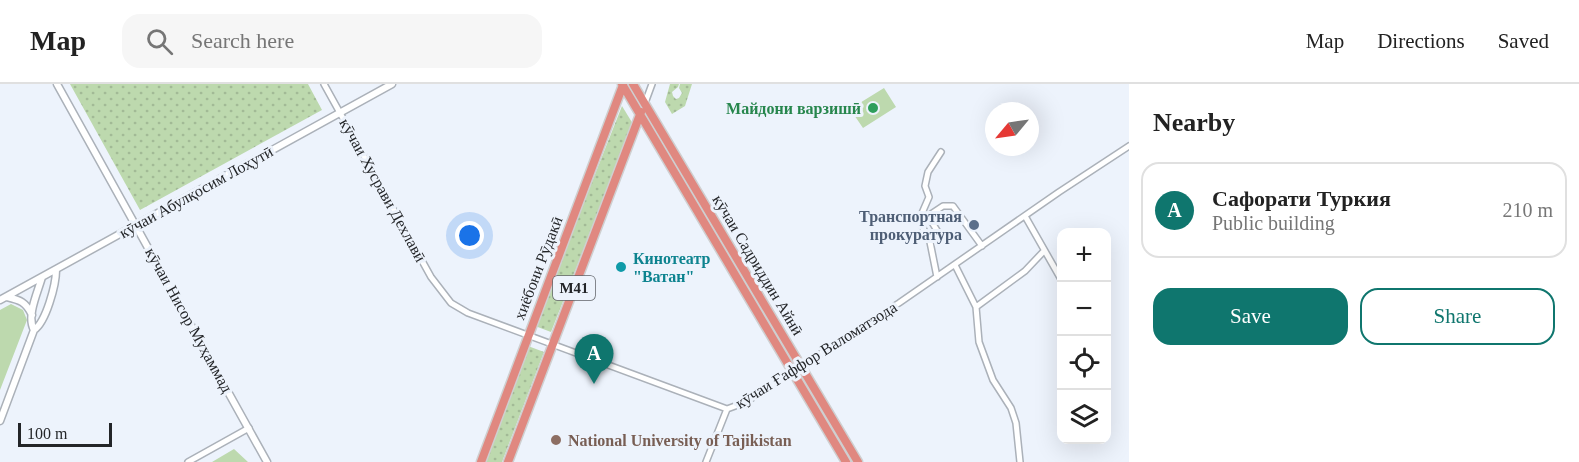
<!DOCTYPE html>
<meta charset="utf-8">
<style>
body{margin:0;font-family:Georgia,serif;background:#f6f6f6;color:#222}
.controls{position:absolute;right:18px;bottom:18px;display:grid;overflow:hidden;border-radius:12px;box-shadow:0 6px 24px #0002}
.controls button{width:54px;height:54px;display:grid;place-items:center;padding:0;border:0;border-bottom:2px solid #e0e0e0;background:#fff;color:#222;font:30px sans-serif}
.compass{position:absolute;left:985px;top:18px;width:54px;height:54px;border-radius:50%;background:#fff;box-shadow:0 6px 24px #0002;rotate:241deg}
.scale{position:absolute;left:18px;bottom:15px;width:94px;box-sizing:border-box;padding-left:6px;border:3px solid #232528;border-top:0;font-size:16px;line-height:21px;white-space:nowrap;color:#232528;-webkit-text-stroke:4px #edf3fc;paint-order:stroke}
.you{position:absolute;left:470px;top:152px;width:21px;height:21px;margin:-15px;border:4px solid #fff;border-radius:50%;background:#1a73e8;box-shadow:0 0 0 9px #1a73e833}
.badge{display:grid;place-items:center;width:39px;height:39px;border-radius:50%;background:#0f766e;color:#fff;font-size:20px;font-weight:700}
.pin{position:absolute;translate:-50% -50px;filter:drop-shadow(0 2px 3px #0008)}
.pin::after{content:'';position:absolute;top:32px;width:21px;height:18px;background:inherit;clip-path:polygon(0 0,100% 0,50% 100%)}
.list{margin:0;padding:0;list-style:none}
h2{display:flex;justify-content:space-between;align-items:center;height:78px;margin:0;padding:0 24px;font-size:26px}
h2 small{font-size:20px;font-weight:400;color:#767676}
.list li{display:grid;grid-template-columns:39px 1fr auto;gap:18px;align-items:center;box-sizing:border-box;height:96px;margin:0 12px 12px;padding:0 12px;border:2px solid #e0e0e0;border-radius:18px}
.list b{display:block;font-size:22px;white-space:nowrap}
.list p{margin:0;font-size:20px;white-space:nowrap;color:#767676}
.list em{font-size:20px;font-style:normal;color:#767676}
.actions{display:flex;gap:12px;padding:18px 24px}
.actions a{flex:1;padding:14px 0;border:2px solid #0f766e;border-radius:18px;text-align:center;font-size:21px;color:#0f766e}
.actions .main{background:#0f766e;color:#fff}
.icon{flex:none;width:33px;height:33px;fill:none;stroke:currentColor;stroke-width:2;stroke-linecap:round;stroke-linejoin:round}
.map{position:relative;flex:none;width:1129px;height:378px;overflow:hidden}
header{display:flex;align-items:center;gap:36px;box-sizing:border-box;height:84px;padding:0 30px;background:#fff;border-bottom:2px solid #e0e0e0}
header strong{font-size:28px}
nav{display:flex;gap:33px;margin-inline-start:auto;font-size:21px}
.search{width:420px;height:54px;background:#f6f6f6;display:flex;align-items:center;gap:15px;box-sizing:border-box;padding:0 21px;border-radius:18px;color:#767676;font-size:22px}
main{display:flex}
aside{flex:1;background:#fff}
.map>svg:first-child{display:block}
.grass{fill:url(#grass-dots)}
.green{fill:#bdd9ae}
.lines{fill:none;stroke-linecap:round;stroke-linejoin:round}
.minor-casing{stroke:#abb1b9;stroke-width:8}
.tertiary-casing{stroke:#abb1b9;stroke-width:9}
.trunk-casing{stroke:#cfcfd0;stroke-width:11}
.minor{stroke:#fff;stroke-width:5}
.tertiary{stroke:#fff;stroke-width:6}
.trunk{stroke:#e08880;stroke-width:8}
.leisure-dot{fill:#2e9e5b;stroke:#edf3fc;stroke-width:2}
.service-dot{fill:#5c6f8a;stroke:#edf3fc;stroke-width:2}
.culture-dot{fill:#0f9aa8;stroke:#edf3fc;stroke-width:2}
.education-dot{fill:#8d6e63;stroke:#edf3fc;stroke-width:2}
.labels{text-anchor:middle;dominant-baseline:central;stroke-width:6;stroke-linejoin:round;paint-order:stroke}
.shield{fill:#edf3fc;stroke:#606368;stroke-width:1.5}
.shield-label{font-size:15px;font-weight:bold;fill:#232528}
.leisure-label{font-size:16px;font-weight:bold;fill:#27864d;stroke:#edf3fc;text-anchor:end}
.street-label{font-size:16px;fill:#232528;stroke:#edf3fc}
.service-label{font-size:16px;font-weight:bold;fill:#4e5e75;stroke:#edf3fc;text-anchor:end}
.culture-label{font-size:16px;font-weight:bold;fill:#0d838f;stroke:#edf3fc;text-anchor:start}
.education-label{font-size:16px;font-weight:bold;fill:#785e54;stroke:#edf3fc;text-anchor:start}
</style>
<header>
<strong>Map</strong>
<div class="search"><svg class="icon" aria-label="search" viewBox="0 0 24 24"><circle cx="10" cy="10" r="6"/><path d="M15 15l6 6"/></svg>Search here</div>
<nav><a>Map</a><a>Directions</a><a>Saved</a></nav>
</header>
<main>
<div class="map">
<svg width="1129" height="378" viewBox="0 0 1129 378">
<defs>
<pattern id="grass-dots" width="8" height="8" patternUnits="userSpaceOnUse" patternTransform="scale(1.5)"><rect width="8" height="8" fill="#bdd9ae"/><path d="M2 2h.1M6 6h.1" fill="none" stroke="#a2ba96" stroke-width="1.8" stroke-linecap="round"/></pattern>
</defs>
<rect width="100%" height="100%" fill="#edf3fc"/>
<path class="grass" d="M70,0H308L322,26L140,126Z
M670,0H679L678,3L672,8L673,12L676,15L679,14L682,9L679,4L680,0H692L685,22L672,30L665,18Z
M622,22L633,40L551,248L535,242Z
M528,262L544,268L502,378H484Z"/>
<path class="green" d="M884,4L896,23L863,44L850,25Z
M11,220L23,226L27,236L0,306V226Z
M234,365L248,378H212Z"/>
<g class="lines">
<g class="minor-casing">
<path id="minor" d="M324,0L431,193L451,219L468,229L727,325L746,318L899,219L1059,108L1129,62
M645,19L652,0
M1025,132L1062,197
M938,148L928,132L943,122H953L982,162
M955,181L976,223L979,258L993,296L1011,324L1016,339L1020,378
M937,193L930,158L919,136L929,113L925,102L928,88L941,68
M976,223L1025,187L1044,167
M188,378L249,344
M706,378L727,325"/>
</g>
<g class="tertiary-casing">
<path id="tertiary" d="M57,0L267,378
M7,213C20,216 26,218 32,231
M0,216L392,0
M34,246C26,232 38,208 42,193
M0,337L34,246C46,238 56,201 56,186"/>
</g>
<g class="trunk-casing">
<path id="trunk" d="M622,0L846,378
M633,0L858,378
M481,378L623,1
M508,378L641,28"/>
</g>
<use href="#minor" class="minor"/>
<use href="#tertiary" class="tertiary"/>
<use href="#trunk" class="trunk"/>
</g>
<circle class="leisure-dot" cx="873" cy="24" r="6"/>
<circle class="service-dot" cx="974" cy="141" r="6"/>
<circle class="culture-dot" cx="621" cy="183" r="6"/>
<circle class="education-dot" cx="556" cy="356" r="6"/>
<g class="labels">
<rect class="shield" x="553" y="192" width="42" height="24" rx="4.5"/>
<g class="shield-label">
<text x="574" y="204">M41</text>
</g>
<g class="leisure-label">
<text x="861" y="24">Майдони варзишӣ</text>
</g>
<g class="street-label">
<text transform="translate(383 106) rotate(61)">кӯчаи Хусрави Дехлавӣ</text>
<text transform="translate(196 108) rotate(-29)">кӯчаи Абулқосим Лоҳутӣ</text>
<text transform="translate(758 181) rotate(59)">кӯчаи Садриддин Айнӣ</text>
<text transform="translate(538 184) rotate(-69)">хиёбони Рӯдакӣ</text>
<text transform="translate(189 236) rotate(61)">кӯчаи Нисор Муҳаммад</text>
<text transform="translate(816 271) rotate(-32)">кӯчаи Ғаффор Валоматзода</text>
</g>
<g class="service-label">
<text x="962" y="132">Транспортная<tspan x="962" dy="18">прокуратура</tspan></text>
</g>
<g class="culture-label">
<text x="633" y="174">Кинотеатр<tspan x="633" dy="18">"Ватан"</tspan></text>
</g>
<g class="education-label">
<text x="568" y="356">National University of Tajikistan</text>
</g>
</g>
</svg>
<div class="controls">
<button>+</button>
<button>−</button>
<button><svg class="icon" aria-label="locate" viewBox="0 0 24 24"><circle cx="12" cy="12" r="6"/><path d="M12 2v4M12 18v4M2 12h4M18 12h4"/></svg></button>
<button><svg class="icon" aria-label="layers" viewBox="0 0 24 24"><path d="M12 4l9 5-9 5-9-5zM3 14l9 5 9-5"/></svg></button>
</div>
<svg class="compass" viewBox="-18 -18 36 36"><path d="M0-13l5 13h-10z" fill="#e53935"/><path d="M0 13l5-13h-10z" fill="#767676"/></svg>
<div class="scale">100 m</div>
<div class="you"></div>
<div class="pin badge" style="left:594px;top:300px">A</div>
</div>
<aside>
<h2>Nearby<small></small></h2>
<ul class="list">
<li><span class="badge">A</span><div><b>Сафорати Туркия</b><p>Public building</p></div><em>210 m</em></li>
</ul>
<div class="actions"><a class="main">Save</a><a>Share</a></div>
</aside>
</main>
